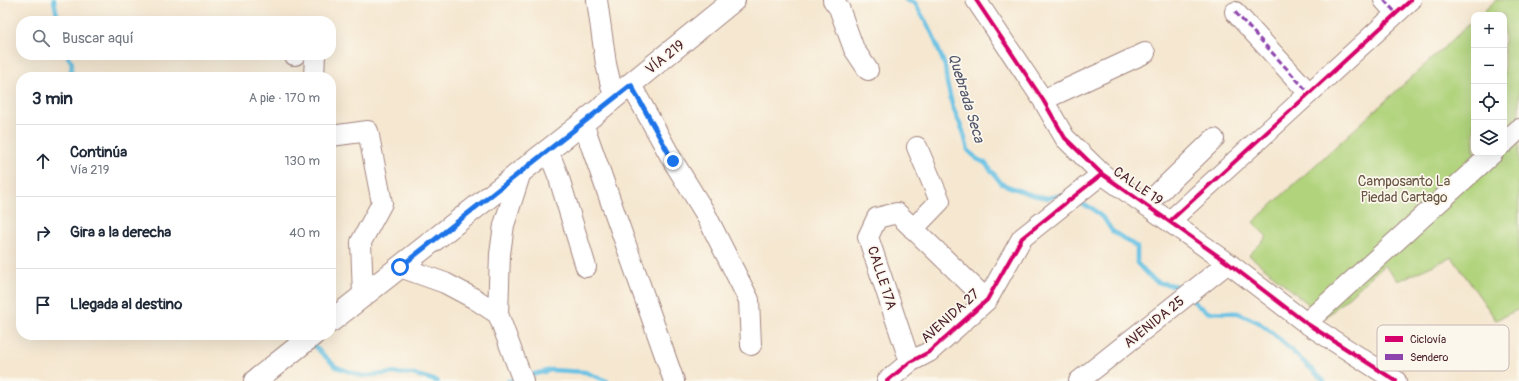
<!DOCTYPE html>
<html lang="es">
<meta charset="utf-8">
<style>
body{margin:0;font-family:Pangolin,sans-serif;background:#f6f6f7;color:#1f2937}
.controls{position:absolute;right:12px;top:12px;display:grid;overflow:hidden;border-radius:8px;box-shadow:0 4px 16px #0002}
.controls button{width:36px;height:36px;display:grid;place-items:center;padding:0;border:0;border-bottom:1px solid #e0e1e3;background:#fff;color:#1f2937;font:20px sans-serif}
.stop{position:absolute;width:12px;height:12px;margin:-9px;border:3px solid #1a73e8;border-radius:50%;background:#fff}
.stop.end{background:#1a73e8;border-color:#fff;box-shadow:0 1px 4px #0008}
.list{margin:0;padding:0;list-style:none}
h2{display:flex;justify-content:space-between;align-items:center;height:52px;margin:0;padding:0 16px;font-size:17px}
h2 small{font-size:13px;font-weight:400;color:#747a83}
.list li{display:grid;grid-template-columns:26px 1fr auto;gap:12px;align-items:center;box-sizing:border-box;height:72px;padding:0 16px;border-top:1px solid #e0e1e3}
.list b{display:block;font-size:15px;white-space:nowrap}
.list p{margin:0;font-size:13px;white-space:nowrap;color:#747a83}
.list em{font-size:13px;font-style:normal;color:#747a83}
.icon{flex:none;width:22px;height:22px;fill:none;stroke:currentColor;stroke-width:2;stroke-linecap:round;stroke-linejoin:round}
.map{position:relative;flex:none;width:1519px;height:381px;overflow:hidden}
.search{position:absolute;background:#fff;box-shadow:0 4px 16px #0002;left:16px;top:16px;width:320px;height:44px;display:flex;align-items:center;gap:10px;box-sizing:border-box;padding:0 14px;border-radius:16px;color:#747a83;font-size:15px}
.panel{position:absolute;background:#fff;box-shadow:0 4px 16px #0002;left:16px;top:72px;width:320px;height:268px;border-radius:16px}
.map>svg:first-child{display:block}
.green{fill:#b0d37c;stroke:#7d7954}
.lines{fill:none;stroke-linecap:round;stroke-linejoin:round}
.stream{stroke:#66c1e4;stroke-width:4.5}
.minor-casing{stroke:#a0837e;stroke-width:22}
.major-casing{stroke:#a0837e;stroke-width:24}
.minor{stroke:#fff;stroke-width:20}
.major{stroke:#fff;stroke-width:22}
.quiet{stroke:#8e44ad;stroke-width:3;stroke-dasharray:6 3;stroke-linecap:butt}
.cycleway-casing{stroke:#fbf7ec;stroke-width:6}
.cycleway{stroke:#d6006c;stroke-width:4}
.route{stroke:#1a73e8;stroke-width:5}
.labels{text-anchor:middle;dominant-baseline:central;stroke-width:3.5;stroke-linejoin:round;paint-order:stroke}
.street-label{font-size:14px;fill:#4a1f2b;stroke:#fbf7ec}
.park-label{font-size:14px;fill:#695543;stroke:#fbf7ec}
.water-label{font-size:15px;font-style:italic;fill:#54586c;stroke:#fbf7ec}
.key{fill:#fbf7ec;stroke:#c6b6b2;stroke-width:1}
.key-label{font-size:11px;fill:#4a1f2b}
</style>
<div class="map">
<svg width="1519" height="381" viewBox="0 0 1519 381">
<rect width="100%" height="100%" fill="#fbf7ec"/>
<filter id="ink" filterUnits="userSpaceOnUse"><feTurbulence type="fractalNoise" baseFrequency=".025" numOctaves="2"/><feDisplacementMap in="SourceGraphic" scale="8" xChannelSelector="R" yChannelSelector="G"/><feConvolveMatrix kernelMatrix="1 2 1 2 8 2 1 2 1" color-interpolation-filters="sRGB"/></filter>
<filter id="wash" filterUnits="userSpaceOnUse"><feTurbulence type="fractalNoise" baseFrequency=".012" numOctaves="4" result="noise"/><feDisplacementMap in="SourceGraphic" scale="16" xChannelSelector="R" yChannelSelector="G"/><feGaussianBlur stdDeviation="0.9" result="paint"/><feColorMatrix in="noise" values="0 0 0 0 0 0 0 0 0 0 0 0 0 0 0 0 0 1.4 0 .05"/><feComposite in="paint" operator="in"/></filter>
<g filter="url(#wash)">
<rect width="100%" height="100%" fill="#f5e7d0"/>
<path class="green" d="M1496,0H1519V309L1496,320L1452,257L1398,281L1384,265L1325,318L1249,255L1267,237L1253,222L1474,20V153H1504V15H1480Z"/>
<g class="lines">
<path class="stream" d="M54,0L58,21
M906,0L915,3L932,33L945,66L947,83L953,108L963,131L968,150L977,159L985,163L1002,184L1032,195L1048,198L1061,195L1064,196
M67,55L72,63L70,77
M1076,202L1092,208L1105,220L1112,231L1137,247V263C1143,270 1152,281 1161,283C1169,285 1178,284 1185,290
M1191,297L1198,306L1208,312L1238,313L1258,322L1275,335L1324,381
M311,343L336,367L362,376L393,373L413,374L437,381
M527,376L551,370L585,372L607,381
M508,381L518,379"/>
</g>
</g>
<g filter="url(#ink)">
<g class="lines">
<g class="minor-casing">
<path id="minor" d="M597,0L606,64L614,98
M833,0L839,8L854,49L868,70
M976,0L1043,100L1065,138L1102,174L1228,263L1306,323L1396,381
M1384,0L1396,13
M1235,12L1309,93
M294,55H295
M314,77L315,55
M631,85L673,161L705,213L749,300L751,345
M1043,100L1145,53
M583,123L674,381
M331,136L368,131L382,203L361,242L363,295
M1504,143L1519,129
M548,150L559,178L586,267
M521,172L504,225L500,254L498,314L523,381
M1146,205L1214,139
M1170,221L1411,0
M913,229L940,201L917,147
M400,267L445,283L475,299L498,314
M1306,323L1493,153
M910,362L868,237L877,218L897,213L987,300
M887,381L910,362L929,352L987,300L1022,238L1102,174
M1079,381L1228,263"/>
</g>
<g class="major-casing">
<path id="major" d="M331,321L583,123L734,0
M255,381L313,335"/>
</g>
<use href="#minor" class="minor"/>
<use href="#major" class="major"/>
<path class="quiet" d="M1384,0L1396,13
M1235,12L1309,93"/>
<g class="cycleway-casing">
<path id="cycleway" d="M976,0L1043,100L1065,138L1102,174L1228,263L1306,323L1396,381
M1170,221L1411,0
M887,381L910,362L929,352L987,300L1022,238L1102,174"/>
</g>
<use href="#cycleway" class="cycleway"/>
</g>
</g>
<g class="lines" filter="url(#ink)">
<path class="route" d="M400,267L631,85L673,161"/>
</g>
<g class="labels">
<g class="street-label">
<text transform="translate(665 57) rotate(-39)">VÍA 219</text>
<text transform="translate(1138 186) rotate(35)">CALLE 19</text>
<text transform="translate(882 278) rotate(72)">CALLE 17A</text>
<text transform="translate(950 316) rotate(-42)">AVENIDA 27</text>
<text transform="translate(1154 322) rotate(-39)">AVENIDA 25</text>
</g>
<g class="park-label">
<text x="1404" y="181">Camposanto La<tspan x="1404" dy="16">Piedad Cartago</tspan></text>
</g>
<g class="water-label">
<text transform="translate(966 98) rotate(73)">Quebrada Seca</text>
</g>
</g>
<rect x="1377" y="325" width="132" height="46" rx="6" class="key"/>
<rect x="1385" y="336" width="18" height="6" fill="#d6006c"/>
<rect x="1385" y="354" width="18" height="6" fill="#8e44ad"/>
<g class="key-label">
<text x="1410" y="343">Ciclovía</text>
<text x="1410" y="361">Sendero</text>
</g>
</svg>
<div class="controls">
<button>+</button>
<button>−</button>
<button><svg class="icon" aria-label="locate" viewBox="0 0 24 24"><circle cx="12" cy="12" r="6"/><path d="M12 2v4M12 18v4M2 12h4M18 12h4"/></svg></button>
<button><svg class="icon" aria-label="layers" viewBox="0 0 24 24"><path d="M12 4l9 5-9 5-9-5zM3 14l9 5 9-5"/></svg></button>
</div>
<div class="stop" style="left:400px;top:267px"></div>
<div class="stop end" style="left:673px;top:161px"></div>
<div class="search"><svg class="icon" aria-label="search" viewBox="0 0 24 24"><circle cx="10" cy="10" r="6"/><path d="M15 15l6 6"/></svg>Buscar aquí</div>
<section class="panel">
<h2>3 min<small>A pie · 170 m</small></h2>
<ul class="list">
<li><svg class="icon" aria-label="ahead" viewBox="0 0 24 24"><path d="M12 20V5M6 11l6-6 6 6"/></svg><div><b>Continúa</b><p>Vía 219</p></div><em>130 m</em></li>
<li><svg class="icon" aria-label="right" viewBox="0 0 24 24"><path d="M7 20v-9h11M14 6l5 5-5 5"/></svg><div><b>Gira a la derecha</b></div><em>40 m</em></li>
<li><svg class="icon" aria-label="arrive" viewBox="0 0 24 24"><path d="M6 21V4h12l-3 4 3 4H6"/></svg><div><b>Llegada al destino</b></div></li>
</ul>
</section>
</div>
